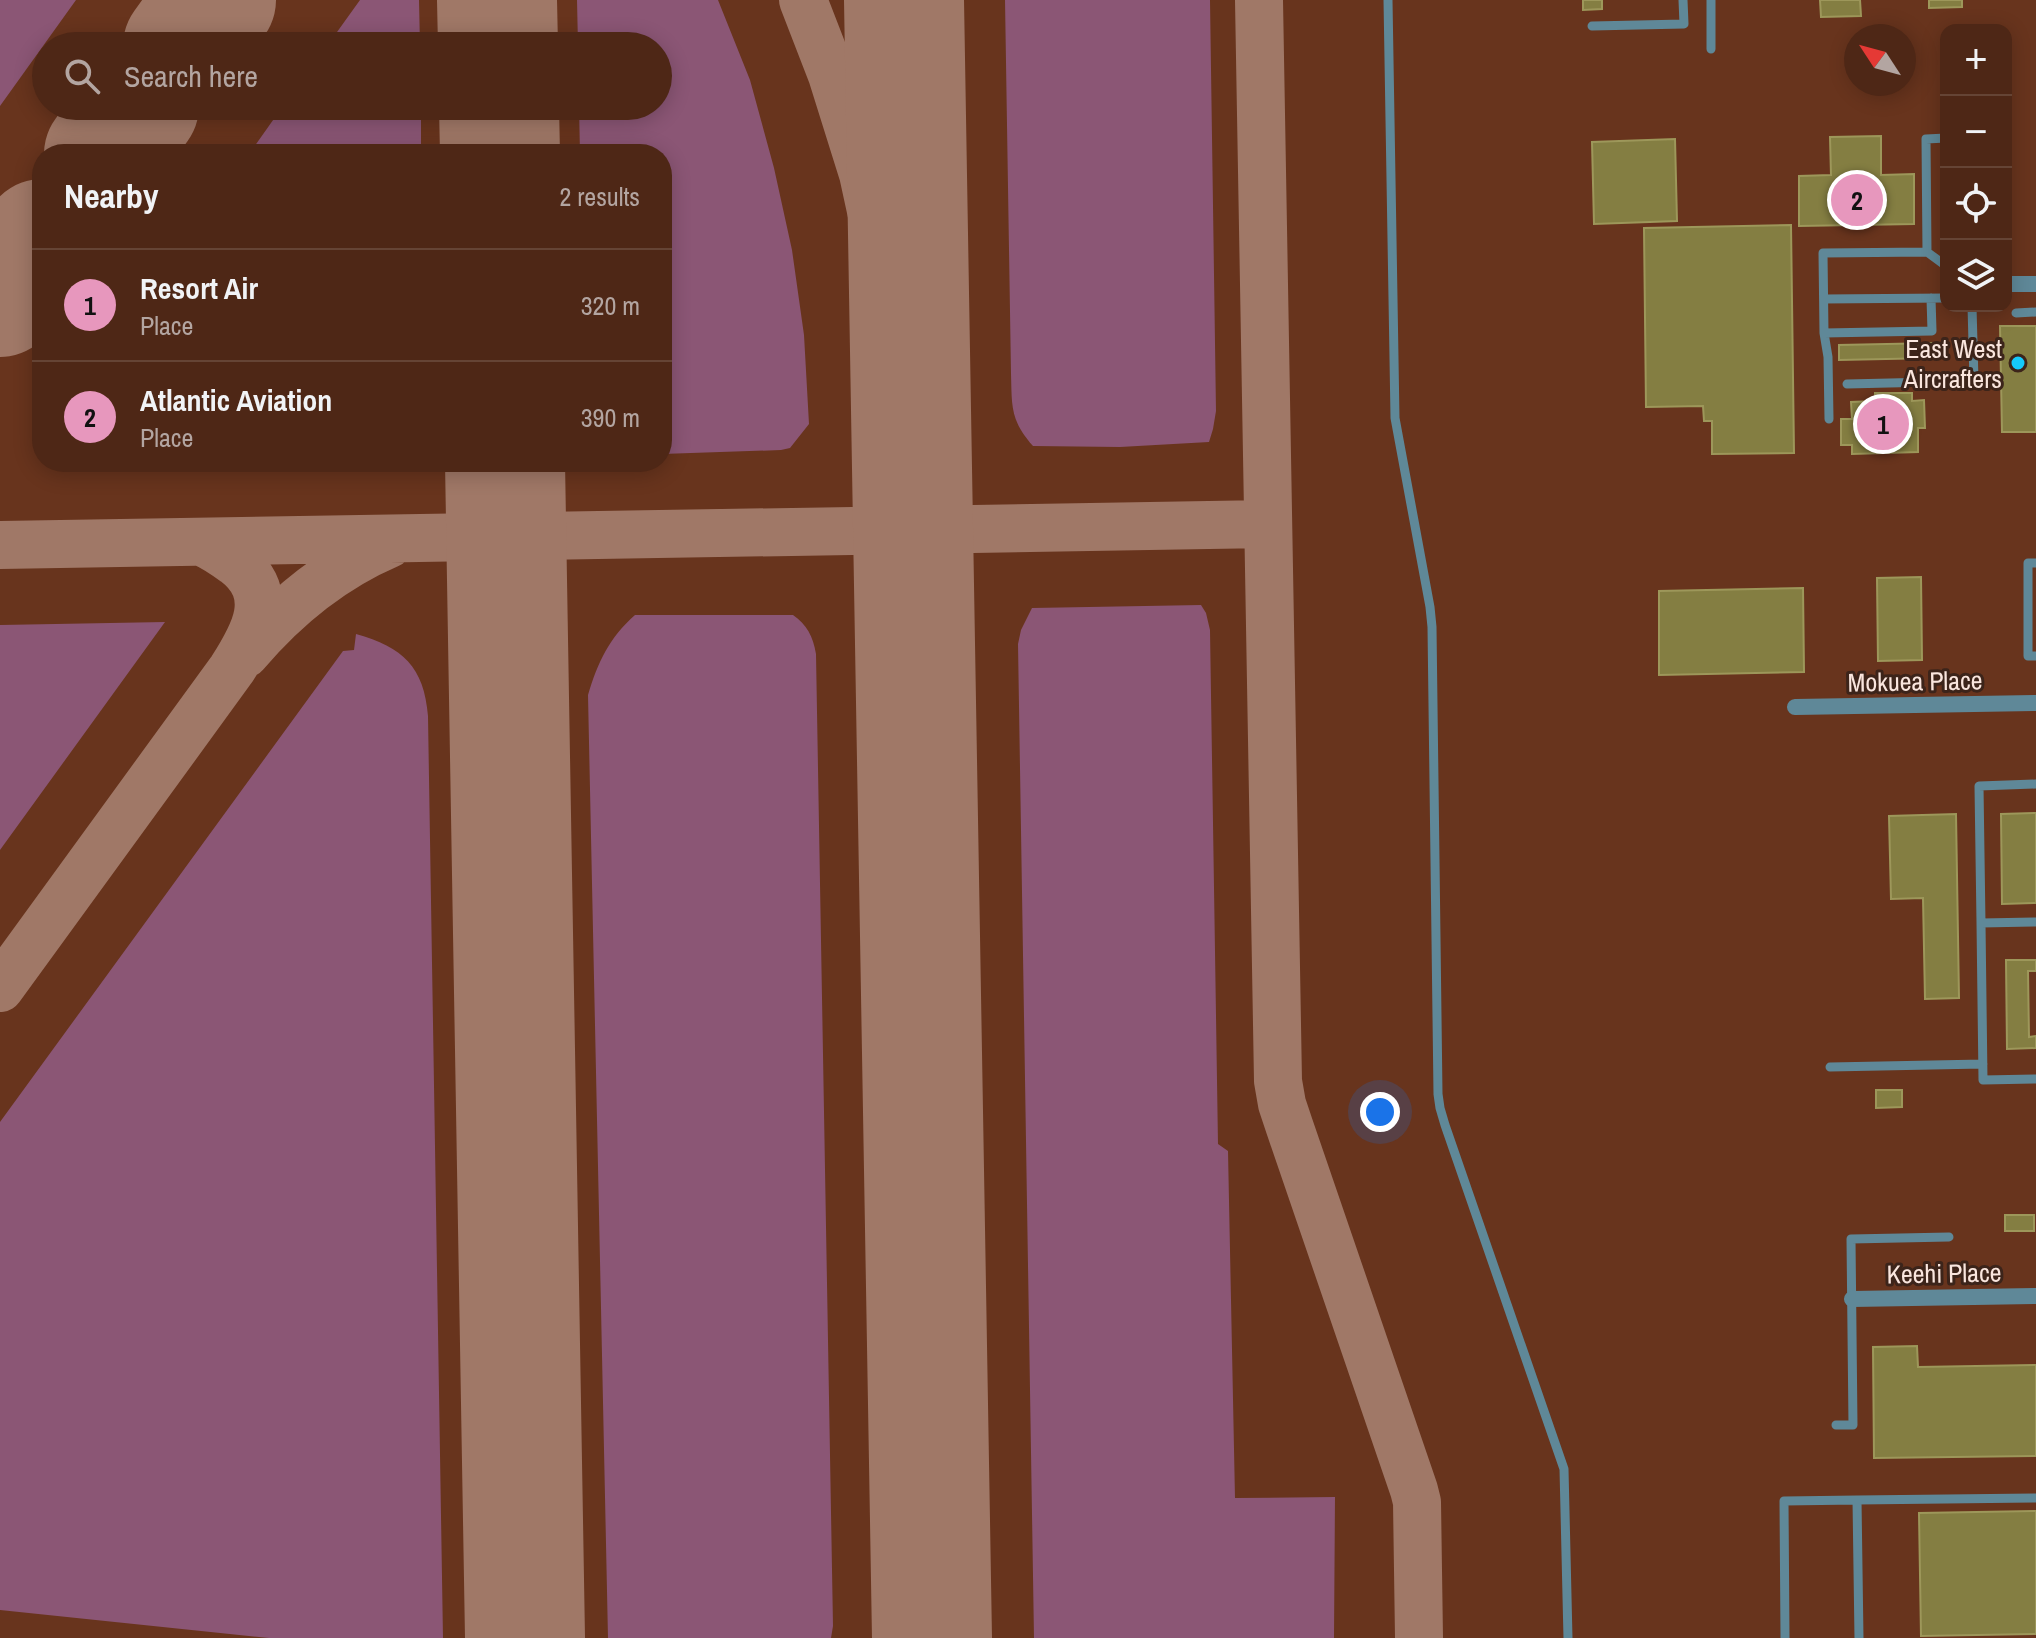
<!DOCTYPE html>
<meta charset="utf-8">
<style>
body{margin:0;font-family:"Archivo Narrow",sans-serif;background:#552f1f;color:#f1f3f6}
.controls{position:absolute;right:24px;top:24px;display:grid;overflow:hidden;border-radius:16px;box-shadow:0 4px 20px #0003}
.controls button{width:72px;height:72px;display:grid;place-items:center;padding:0;border:0;border-bottom:2px solid #654435;background:#4e2716;color:#f1f3f6;font:40px sans-serif}
.compass{position:absolute;left:1844px;top:24px;width:72px;height:72px;border-radius:50%;background:#4e2716;box-shadow:0 4px 20px #0003;rotate:306deg}
.you{position:absolute;left:1380px;top:1112px;width:28px;height:28px;margin:-20px;border:6px solid #fff;border-radius:50%;background:#1a73e8;box-shadow:0 0 0 12px #1a73e833}
.badge{display:grid;place-items:center;width:52px;height:52px;border-radius:50%;background:#e797bd;color:#111;font-size:26px;font-weight:700}
.pin{position:absolute;translate:-50% -50%;border:4px solid #fff;box-shadow:0 2px 8px #0006}
.list{margin:0;padding:0;list-style:none}
h2{display:flex;justify-content:space-between;align-items:center;height:104px;margin:0;padding:0 32px;font-size:34px}
h2 small{font-size:26px;font-weight:400;color:#b3a5a1}
.list li{display:grid;grid-template-columns:52px 1fr auto;gap:24px;align-items:center;box-sizing:border-box;height:112px;padding:0 32px;border-top:2px solid #654435}
.list b{display:block;font-size:30px;white-space:nowrap}
.list p{margin:0;font-size:26px;white-space:nowrap;color:#b3a5a1}
.list em{font-size:26px;font-style:normal;color:#b3a5a1}
.icon{flex:none;width:44px;height:44px;fill:none;stroke:currentColor;stroke-width:2;stroke-linecap:round;stroke-linejoin:round}
.map{position:relative;flex:none;width:2036px;height:1638px;overflow:hidden}
.search{position:absolute;background:#4e2716;box-shadow:0 4px 20px #0003;left:32px;top:32px;width:640px;height:88px;display:flex;align-items:center;gap:20px;box-sizing:border-box;padding:0 28px;border-radius:44px;color:#b3a5a1;font-size:30px}
.panel{position:absolute;background:#4e2716;box-shadow:0 4px 20px #0003;left:32px;top:144px;width:640px;height:328px;border-radius:32px}
.map>svg:first-child{display:block}
.green{fill:#8b5675}
.lines{fill:none;stroke-linecap:round;stroke-linejoin:round}
.taxiway{stroke:#a07867;stroke-width:48}
.runway{stroke:#a07867;stroke-width:120}
.building{fill:#847e42;stroke:#9d975a;stroke-width:2}
.lane{stroke:#5f8898;stroke-width:9}
.street{stroke:#5f8898;stroke-width:16}
.poi-dot{fill:#15cafb;stroke:#3c241a;stroke-width:3}
.labels{text-anchor:middle;dominant-baseline:central;stroke-width:6;stroke-linejoin:round;paint-order:stroke}
.poi-label{font-size:26px;fill:#fae6de;stroke:#3c241a;text-anchor:end}
.street-label{font-size:26px;fill:#fae6de;stroke:#3c241a}
</style>
<div class="map">
<svg width="2036" height="1638" viewBox="0 0 2036 1638">
<rect width="100%" height="100%" fill="#68341d"/>
<path class="green" d="M0,0H76L0,106Z
M360,0H419L420,46H327Z
M577,0H718L750,80L774,168L792,250L804,335L809,424L790,448L781,450L662,454V154H580L579,106H658V46H578Z
M1005,0H1210L1216,411L1213,429L1209,442L1120,447L1033,446C1010,420 1012,406 1011,374Z
M283,106H421V154H249Z
M1201,605L1206,613L1210,630L1218,1144L1228,1151L1235,1498L1335,1497L1334,1638H1034L1018,644L1021,630L1032,608Z
M635,615H793C807,625 813,636 816,654L833,1626L831,1638H608L588,695C598,662 609,638 635,615Z
M165,622L0,850V625Z
M356,634C403,647 424,667 428,716L443,1638H269L0,1610V1122L343,651L354,650Z"/>
<g class="lines">
<path class="taxiway" d="M803,0L832,75L863,174L878,243L898,366L912,479
M1259,0L1278,1081L1282,1104L1289,1125L1414,1490L1417,1502L1419,1638
M0,545L1268,524
M245,654C285,607 333,568 389,544
M0,988L232,669C255,633 277,594 235,562C224,554 214,547 202,542"/>
<path class="runway" d="M497,0L498,46
M904,0L932,1638
M183,46L216,0
M499,106L500,154
M104,154L139,106
M0,297L42,239
M505,462L525,1638"/>
</g>
<path class="building" d="M1583,0H1602V9L1583,10Z
M1820,0H1860L1861,16L1821,17Z
M1929,0H1962V7L1929,8Z
M1881,136V175L1914,174V224L1799,226V176L1831,175L1830,137Z
M1675,139L1677,221L1594,224L1592,142Z
M1791,225L1794,453L1712,454V421H1704L1703,406L1646,407L1644,228Z
M2000,326H2036V432H2002Z
M1934,343V358L1839,360V345Z
M1875,393H1912V401L1924,400L1925,428H1918V452L1852,454V445H1841V419H1852L1851,402L1875,401Z
M1921,577L1922,660L1878,661L1877,578Z
M1803,588L1804,672L1659,675V591Z
M2036,813V903L2002,904L2001,814Z
M1956,814L1959,998L1925,999L1923,898L1891,899L1889,816Z
M2006,960H2036V971H2028L2029,1037L2036,1036V1048L2007,1049Z
M1876,1090H1902V1107L1876,1108Z
M2005,1215H2034V1231H2005Z
M1917,1346L1918,1367L2036,1365V1456L1874,1458L1873,1347Z
M2036,1511V1634L1921,1636L1919,1513Z"/>
<g class="lines">
<path class="lane" d="M1388,0L1395,418L1430,607L1432,627L1438,1094L1440,1108L1445,1125L1564,1469L1568,1638
M1711,0V49
M1592,26L1684,24L1683,0
M1927,252L1926,139L1946,138
M1824,299L1946,298
M2016,313L2036,312
M1824,333L1932,331L1931,298
M1847,384L1974,381L1972,306
M1829,419L1828,357L1824,333L1823,253L1927,252L1946,266
M2036,563H2028V656H2036
M2036,784L1979,786L1981,923L2036,922
M1981,923L1983,1080L2036,1079
M1830,1067L1983,1064
M1836,1425H1853L1851,1239L1949,1237
M1857,1500L2036,1498
M1785,1638L1784,1501L1857,1500L1859,1638"/>
<path class="street" d="M2006,284H2036
M1795,707L2036,703
M1852,1299L2036,1296"/>
</g>
<circle class="poi-dot" cx="2018" cy="363" r="8"/>
<g class="labels">
<g class="poi-label">
<text x="2002" y="348">East West<tspan x="2002" dy="30">Aircrafters</tspan></text>
</g>
<g class="street-label">
<text transform="translate(1915 681) rotate(-1)">Mokuea Place</text>
<text transform="translate(1944 1273) rotate(-1)">Keehi Place</text>
</g>
</g>
</svg>
<div class="controls">
<button>+</button>
<button>−</button>
<button><svg class="icon" aria-label="locate" viewBox="0 0 24 24"><circle cx="12" cy="12" r="6"/><path d="M12 2v4M12 18v4M2 12h4M18 12h4"/></svg></button>
<button><svg class="icon" aria-label="layers" viewBox="0 0 24 24"><path d="M12 4l9 5-9 5-9-5zM3 14l9 5 9-5"/></svg></button>
</div>
<svg class="compass" viewBox="-18 -18 36 36"><path d="M0-13l5 13h-10z" fill="#e53935"/><path d="M0 13l5-13h-10z" fill="#b3a5a1"/></svg>
<div class="you"></div>
<div class="pin badge" style="left:1883px;top:424px">1</div>
<div class="pin badge" style="left:1857px;top:200px">2</div>
<div class="search"><svg class="icon" aria-label="search" viewBox="0 0 24 24"><circle cx="10" cy="10" r="6"/><path d="M15 15l6 6"/></svg>Search here</div>
<section class="panel">
<h2>Nearby<small>2 results</small></h2>
<ul class="list">
<li><span class="badge">1</span><div><b>Resort Air</b><p>Place</p></div><em>320 m</em></li>
<li><span class="badge">2</span><div><b>Atlantic Aviation</b><p>Place</p></div><em>390 m</em></li>
</ul>
</section>
</div>
